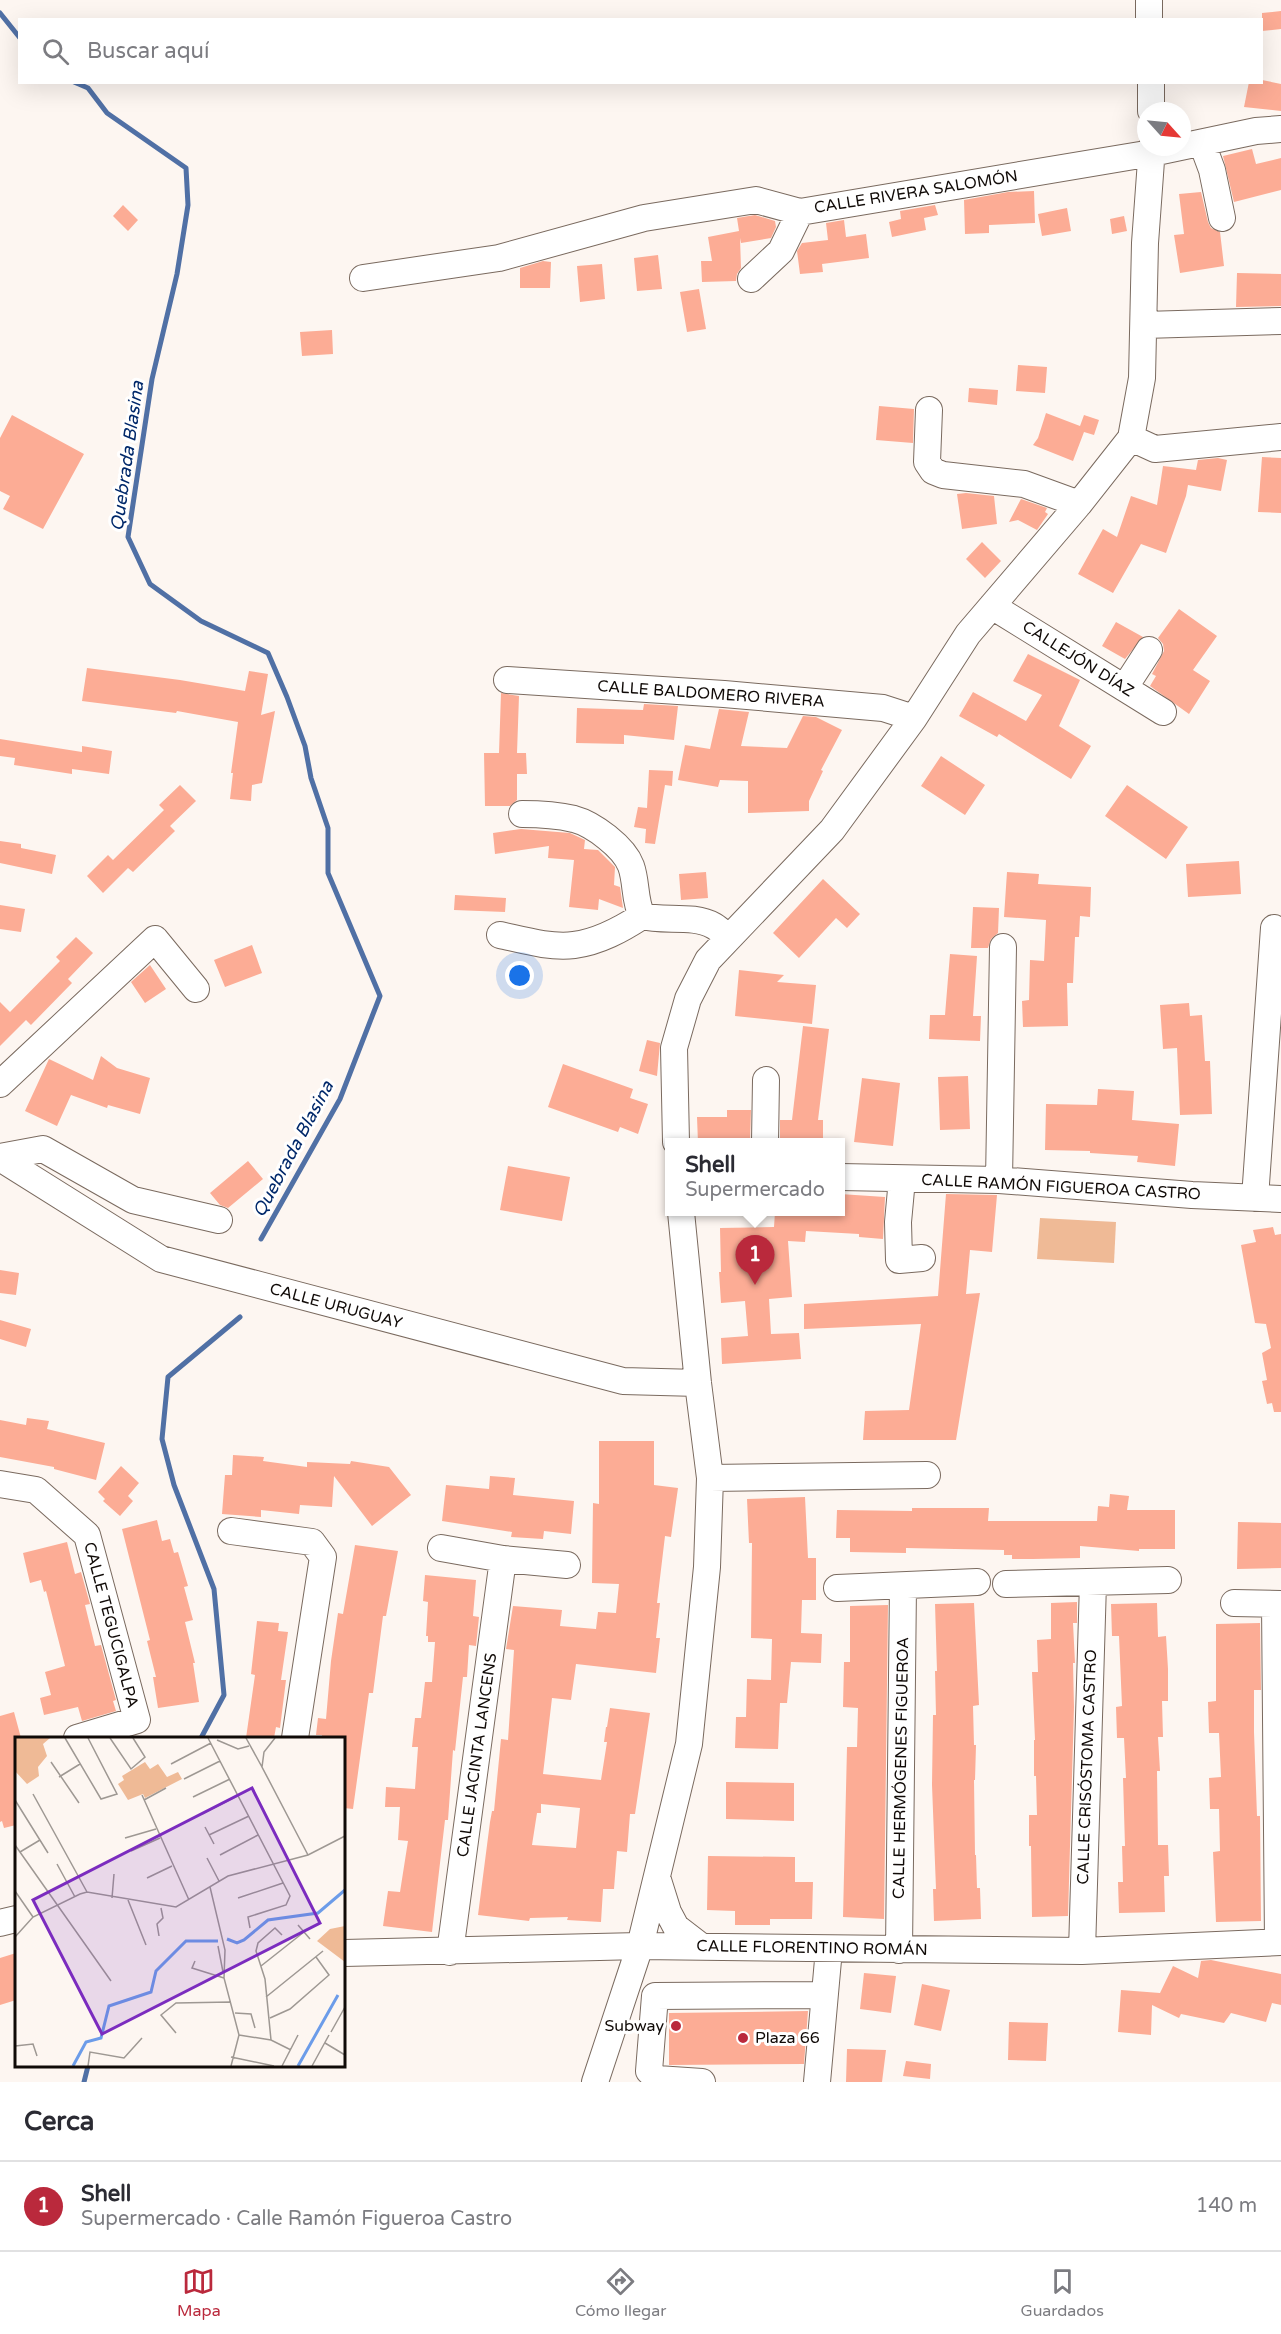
<!DOCTYPE html>
<html lang="es">
<meta charset="utf-8">
<style>
body{margin:0;font-family:"Varela Round",sans-serif;background:#f7f7f7;color:#2b2b33}
.compass{position:absolute;left:1137px;top:102px;width:54px;height:54px;border-radius:50%;background:#fff;box-shadow:0 6px 24px #0002;rotate:117deg}
.you{position:absolute;left:520px;top:976px;width:21px;height:21px;margin:-15px;border:4px solid #fff;border-radius:50%;background:#1a73e8;box-shadow:0 0 0 9px #1a73e833}
.badge{display:grid;place-items:center;width:39px;height:39px;border-radius:50%;background:#ba293c;color:#fff;font-size:20px;font-weight:700}
.pin{position:absolute;translate:-50% -50px;filter:drop-shadow(0 2px 3px #0008)}
.pin::after{content:'';position:absolute;top:32px;width:21px;height:18px;background:inherit;clip-path:polygon(0 0,100% 0,50% 100%)}
.popup{position:absolute;left:665px;top:1138px;width:180px;height:78px;box-sizing:border-box;display:grid;place-content:center;border-radius:0px;background:#fff;filter:drop-shadow(0 2px 4px #0005);font-size:20px;white-space:nowrap;color:#7c7c81}
.popup b{font-size:22px;color:#2b2b33}
.popup::after{content:'';position:absolute;left:50%;top:100%;margin-left:-12px;border:12px solid transparent;border-top-color:#fff}
.list{margin:0;padding:0;list-style:none}
h2{display:flex;justify-content:space-between;align-items:center;height:78px;margin:0;padding:0 24px;font-size:26px}
h2 small{font-size:20px;font-weight:400;color:#7c7c81}
.list li{display:grid;grid-template-columns:39px 1fr auto;gap:18px;align-items:center;box-sizing:border-box;height:90px;padding:0 24px;border-top:2px solid #e1e1e2}
.list b{display:block;font-size:22px;white-space:nowrap}
.list p{margin:0;font-size:20px;white-space:nowrap;color:#7c7c81}
.list em{font-size:20px;font-style:normal;color:#7c7c81}
.icon{flex:none;width:33px;height:33px;fill:none;stroke:currentColor;stroke-width:2;stroke-linecap:round;stroke-linejoin:round}
.map{position:relative;flex:none;width:1281px;height:2082px;overflow:hidden}
.search{position:absolute;background:#fff;box-shadow:0 6px 24px #0002;left:18px;right:18px;top:18px;height:66px;display:flex;align-items:center;gap:15px;box-sizing:border-box;padding:0 21px;border-radius:0px;color:#7c7c81;font-size:22px}
.sheet{height:168px;background:#fff}
nav{display:flex;justify-content:space-around;align-items:center;box-sizing:border-box;height:84px;border-top:2px solid #e1e1e2;background:#fff;font-size:16px;color:#7c7c81}
nav a{display:grid;justify-items:center;gap:3px}
nav .on{color:#ba293c}
.map>svg:first-child{display:block}
.green{fill:#efba96}
.lines{fill:none;stroke-linecap:round;stroke-linejoin:round}
.stream{stroke:#5070a5;stroke-width:5}
.building{fill:#fcac95;fill-rule:evenodd}
.minor-casing{stroke:#7a6a5f;stroke-width:28}
.minor{stroke:#fff;stroke-width:26}
.poi-dot{fill:#ba293c;stroke:#fff;stroke-width:2}
.labels{text-anchor:middle;dominant-baseline:central;stroke-width:6;stroke-linejoin:round;paint-order:stroke}
.street-label{font-size:16px;fill:#100a07;stroke:#fff}
.poi-label{font-size:16px;fill:#100a07;stroke:#fff;text-anchor:end}
.water-label{font-size:18px;font-style:italic;fill:#00286a;stroke:#fff}
.inset-river{fill:none;stroke:#6c9ce9;stroke-width:3}
.inset-road{fill:none;stroke:#9e9893;stroke-width:1.5}
.view{fill:#7b2cbf;fill-opacity:0.15;stroke:#7b2cbf;stroke-width:3}
.inset-edge{fill:none;stroke:#100a07;stroke-width:3}
</style>
<div class="map">
<svg width="1281" height="2082" viewBox="0 0 1281 2082">
<rect width="100%" height="100%" fill="#fdf6f1"/>
<path class="green" d="M1040,1218L1116,1222L1114,1263L1037,1259Z"/>
<g class="lines">
<path class="stream" d="M0,13L20,38
M74,82L88,88L107,113L186,168L188,205L177,274L152,379L128,537L150,584L201,621L268,653L287,697L305,746L311,778L328,828V873L380,996L340,1099L261,1239
M201,1738L224,1695L214,1589L174,1485L162,1439L168,1377L240,1317
M84,2082L88,2066"/>
</g>
<path class="building" d="M1281,11V29L1262,31V13Z
M1262,80L1281,84V111L1244,107L1249,82H1262Z
M1252,149L1256,164L1281,158V190L1234,202L1223,156Z
M1034,191L1035,223L989,225V233L965,234L964,200L1008,192Z
M1201,192L1208,222L1211,228L1220,232L1224,266L1180,273L1174,235L1184,234L1179,194Z
M123,205L138,220L128,231L113,216Z
M935,205L938,215L924,218L926,230L892,237L889,222L901,219L900,211Z
M1067,208L1071,231L1042,236L1038,214Z
M755,215L775,221L776,227L771,238L741,243L740,238L741,268L737,274L736,281L702,282L701,261H712L708,237L739,231L737,218Z
M1124,216L1127,231L1112,234L1110,219Z
M844,220L846,237L866,234L869,258L822,264L823,272L800,274L797,251L802,243L828,240L826,223Z
M658,255L662,289L637,291L634,258Z
M543,261L551,262L550,288H520V268Z
M602,264L605,299L580,302L577,266Z
M1237,273L1281,274V306L1236,307Z
M699,289L706,329L687,332L680,292Z
M332,330L333,354L302,356L300,332Z
M1018,365L1047,367L1045,393L1016,391Z
M969,388L998,390L997,405L968,402Z
M879,406L914,409L913,443L876,440Z
M1046,413L1080,426L1084,415L1099,420L1094,435L1084,432L1073,461L1033,445L1038,438Z
M12,415L84,454L43,529L3,509L10,496L0,491V438Z
M1262,457L1281,458V513L1258,512Z
M1218,458L1227,460L1221,491L1188,485L1186,496L1166,553L1141,544L1113,593L1078,574L1103,529L1117,537L1131,496L1157,505L1163,466L1196,470L1198,460Z
M966,493L994,496L997,524L962,529L957,494Z
M1021,499L1047,508L1045,512L1048,514L1037,530L1018,520L1009,522Z
M982,542L1001,561L985,578L966,559Z
M1179,609L1217,636L1193,670L1210,681L1189,714L1150,686L1156,676L1152,674L1164,651L1163,644L1158,638Z
M1116,622L1143,637L1125,659L1102,646Z
M1028,654L1080,680L1059,726L1091,746L1071,779L999,734L997,737L959,716L973,692L1026,721L1042,695L1013,681Z
M87,668L180,680L245,691L249,671L268,674L261,715L275,711L262,783L252,785L251,801L230,799L233,773H231L238,722L177,711L176,713L82,701Z
M501,693L519,696L517,753H526L527,774H517V800L510,806H485L484,753H499Z
M644,704L678,706L674,740L624,735V744L576,743L577,708L643,710Z
M719,709L749,712L741,746L787,748L803,716L816,717L842,730L821,770L823,771L809,801V811L748,813V781L720,780L718,787L678,780L685,745L710,749Z
M0,739L82,752V746L112,751L109,774L72,769V774L14,765L15,758L0,756Z
M941,756L985,785L965,815L921,786Z
M649,770L673,771L672,786L665,785L655,844L645,843L646,829L634,827L638,807L647,808Z
M180,785L196,801L170,826L175,831L133,872L128,868L103,893L87,876L108,855L113,860L164,810L159,805Z
M1127,785L1188,827L1166,859L1105,816Z
M521,829L570,833L585,840L584,849L598,850L615,867L614,885L620,887L623,908L599,899L598,910L569,907L574,860L548,858L549,846L495,854L493,833Z
M0,841L21,844V848L56,855L52,874L0,863Z
M1239,861L1241,894L1188,897L1186,864Z
M706,872L708,898L681,900L679,874Z
M1007,872L1039,874L1038,884L1091,887L1090,917L1080,916L1079,937H1075L1073,983H1067L1068,1026L1023,1027L1022,1001L1029,1000L1030,960L1044,961L1046,920L1004,917Z
M823,879L860,914L847,928L836,918L799,958L773,933Z
M455,895L506,898L505,912L454,910Z
M0,905L25,909L21,932L0,929Z
M973,907L999,908L998,933L991,939L988,948H971Z
M76,937L93,953L68,979L72,983L31,1025L26,1020L0,1046V1002L10,1012L60,961L56,957Z
M252,945L262,973L225,987L214,960Z
M950,954L977,956L973,1016H981L980,1041L929,1039L930,1015H945Z
M150,965L166,989L145,1003L131,982Z
M739,970L784,975L777,982L816,985L812,1024L735,1016Z
M1189,1003L1190,1016L1202,1015L1205,1061H1210L1212,1114L1180,1115L1177,1048L1163,1049L1160,1005Z
M803,1026L829,1029L818,1120H823V1143H780V1120H792Z
M647,1040L660,1043L657,1076L639,1071Z
M101,1056L117,1068L150,1078L140,1114L108,1105L107,1108L71,1095L57,1126L25,1111L49,1059L93,1080Z
M563,1064L633,1089L630,1098L648,1104L638,1134L620,1127L618,1132L548,1107Z
M968,1076L970,1129L940,1130L938,1077Z
M862,1078L900,1083L893,1146L854,1142Z
M1098,1089L1134,1091L1132,1120L1179,1124L1175,1166L1137,1162L1138,1156L1090,1153V1151L1045,1150L1046,1104L1097,1105Z
M727,1110H751L750,1143H698L697,1117H727Z
M248,1161L263,1179L228,1208L220,1205L210,1193Z
M508,1166L570,1177L562,1221L500,1210Z
M840,1194L885,1197L883,1239L859,1237V1234L806,1231L805,1242L788,1241L792,1297L769,1299L771,1334L799,1333L801,1359L722,1364L721,1338L748,1336L745,1301L721,1303L719,1272H721L720,1228L774,1227L775,1212H840Z
M946,1194L997,1195L992,1252L970,1250L966,1294L980,1293L956,1440H863L865,1411L909,1410L921,1324L804,1329V1304L938,1296Z
M1273,1227L1275,1235L1281,1234V1412H1274L1272,1403L1267,1404L1262,1381L1267,1380L1262,1353L1271,1348L1266,1324L1255,1323L1241,1245L1256,1242L1253,1230Z
M0,1270L19,1273L16,1295L0,1293Z
M0,1320L31,1329L26,1347L0,1339Z
M27,1418L49,1421L47,1429L105,1443L96,1480L54,1469V1467L0,1457V1420L26,1425Z
M599,1441H654V1485L678,1488L671,1537L665,1536L657,1603H660L656,1638H660L656,1673L576,1664L571,1700L552,1698L543,1774L601,1780L607,1742H604L606,1727H607L610,1708L650,1713L635,1814H630L627,1852L617,1851L614,1889H603L601,1922L567,1920L568,1917L530,1918L529,1921L478,1915L490,1822L492,1811H494L501,1739L508,1740L514,1650L506,1649L513,1606L562,1610L560,1626L596,1629L598,1612L616,1613L619,1584L592,1583L593,1503L599,1504ZM541,1804L580,1808L576,1848L532,1845L537,1813H541Z
M233,1455L264,1457L263,1461L307,1467V1462L350,1464L351,1461L389,1467L411,1495L372,1526L334,1476L332,1507L300,1505L299,1514L261,1510V1517L222,1514L225,1475H232Z
M121,1466L139,1483L128,1496L133,1501L120,1516L103,1501L105,1499L98,1492Z
M490,1476L515,1478L513,1495L574,1501L571,1534L544,1531L543,1539L511,1537L512,1532L442,1521L446,1485L489,1489Z
M1110,1494L1129,1496L1127,1510H1175V1549H1139V1551L1080,1546V1558L1033,1559H1012V1555H1004V1550L906,1548V1553L850,1552V1538H836L837,1510L912,1511V1508H989L988,1521H1097L1098,1506L1109,1507Z
M805,1497L808,1558H816V1600H802L801,1633L822,1634L821,1663L791,1662L787,1703H780L778,1749L735,1748L736,1717H746L747,1679L771,1680L772,1639L751,1638L752,1543H749L747,1499Z
M157,1520L162,1541L170,1539L174,1553L178,1552L188,1586L184,1587L193,1620L185,1622L195,1663H193L199,1702L158,1708L153,1677H156L147,1641L150,1640L122,1529Z
M1238,1522L1281,1523V1568L1237,1569Z
M67,1542L75,1574L81,1572L90,1604L85,1605L95,1646L101,1645L116,1700L113,1701L116,1711L82,1721L78,1707L44,1715L40,1698L51,1695L45,1672L65,1666L46,1591L44,1592L41,1580L30,1583L23,1553Z
M355,1545L398,1551L386,1616H383L373,1693H369L353,1809L344,1808V1738H322V1735H316L318,1718L326,1719L331,1661L338,1613L343,1614Z
M425,1575L476,1580L473,1616L479,1617L476,1646L469,1645L467,1677H463L455,1751L453,1750L448,1820H445L432,1932L383,1926L388,1891L400,1892L408,1841L398,1840L400,1807H385L386,1787L415,1789L418,1747H412L415,1718H421L425,1682H432L435,1642H428V1636H426L428,1602L423,1601Z
M1077,1602V1623H1073L1075,1663H1073L1074,1707L1068,1916L1032,1917L1031,1846H1029V1815H1037L1036,1776H1034V1740H1035L1032,1672H1038L1037,1640L1051,1639V1603Z
M974,1603L979,1705L973,1706L974,1745H976L975,1780H974L975,1855H976L977,1888H980L981,1919L934,1921L933,1889H936L932,1785L933,1715H936L935,1671H937L935,1604Z
M1157,1603L1158,1637L1166,1636L1168,1669V1701H1162L1163,1737H1158L1160,1771H1157L1158,1845H1168L1169,1876H1164L1165,1912L1119,1913L1118,1882H1123L1122,1846H1125L1123,1778H1126L1124,1738H1117L1116,1707L1122,1706L1119,1636H1112L1111,1604Z
M888,1605L884,1919L843,1917L847,1747H857L858,1708L843,1707L844,1662H850V1606Z
M257,1621L279,1623L278,1631L288,1632L281,1680H286L280,1728L276,1727L274,1738H246L255,1675L251,1674Z
M1260,1623L1261,1690H1254V1732L1257,1816H1260L1261,1921L1216,1922L1213,1852L1220,1851L1219,1809H1210L1209,1778L1221,1777L1219,1733H1209L1208,1702L1216,1701V1624Z
M14,1712L21,1738H16V1825L4,1828L2,1821L0,1822V1716Z
M726,1782L794,1783V1821L726,1819Z
M708,1856L795,1857V1882H813L812,1919H770V1925H735V1911L707,1910Z
M16,1953V2000L0,2005V1958Z
M1211,1960L1281,1974V2005L1272,2003L1266,2022L1231,2013L1224,2023L1181,2014L1179,2018L1152,2005L1151,2035L1118,2032L1121,1990L1160,1993L1173,1966L1198,1978L1201,1961Z
M864,1973L896,1976L891,2013L860,2009Z
M922,1984L950,1990L941,2031L914,2025Z
M808,2011L804,2064L669,2065V2013Z
M1009,2022L1048,2023L1046,2061L1008,2060Z
M847,2049L886,2050L882,2082H846Z
M906,2061L931,2064L930,2079L903,2076Z"/>
<g class="lines">
<g class="minor-casing">
<path id="minor" d="M1149,0V20
M1151,82V111
M1202,143L1212,170L1222,218
M363,278L499,258L644,218L756,200L800,212L1152,153L1256,131L1281,129
M751,279L781,251L800,212
M1144,325L1281,321
M929,410L927,462L933,471L943,475L1024,484L1079,504
M1131,438L1155,449L1281,437
M992,606L1163,712
M507,680L724,694L883,708L914,718
M1125,687L1149,650
M522,814C540,814 557,815 574,819C593,824 624,847 631,866C637,883 634,900 642,916C664,922 693,914 714,926C719,929 724,934 729,938
M500,935C523,940 550,948 574,945C599,942 622,929 642,916
M0,1084L155,939L196,989
M676,1142L674,1048L688,999L708,960L832,830L914,718L968,634L1079,504L1131,438L1142,378L1145,243L1152,147
M765,1142L766,1080
M0,1157L43,1149L133,1200L219,1220
M0,1158L161,1259L623,1381L698,1383
M840,1177L999,1180L1192,1195L1281,1199
M902,1179L898,1222L899,1260L922,1258
M999,1180L1003,947
M1255,1198L1274,928
M710,1478L927,1475
M0,1484L36,1490L87,1535L137,1720L77,1738
M231,1531L312,1542L323,1557L295,1738
M441,1548L503,1559L567,1565
M1006,1584L1168,1580
M837,1588L977,1582
M1234,1603L1281,1604
M1275,1604L1278,1942
M657,1877L668,1912L676,1927L702,1947
M0,1923L16,1919
M899,1950L903,1586
M1082,1951L1093,1583
M450,1952L503,1559
M344,1953L640,1946L1082,1951L1281,1942
M595,2082L640,1946L689,1744L707,1567L710,1478L698,1383L681,1212
M702,2082L657,2079L649,2071L655,1996L824,1995
M817,2082L829,1949"/>
</g>
<use href="#minor" class="minor"/>
</g>
<g class="poi-dot">
<circle cx="676" cy="2026" r="6"/>
<circle cx="743" cy="2038" r="6"/>
</g>
<g class="labels">
<g class="street-label">
<text transform="translate(916 192) rotate(-9)">CALLE RIVERA SALOMÓN</text>
<text transform="translate(1078 659) rotate(32)">CALLEJÓN DÍAZ</text>
<text transform="translate(711 694) rotate(4)">CALLE BALDOMERO RIVERA</text>
<text transform="translate(1061 1187) rotate(3)">CALLE RAMÓN FIGUEROA CASTRO</text>
<text transform="translate(336 1306) rotate(15)">CALLE URUGUAY</text>
<text transform="translate(111 1625) rotate(75)">CALLE TEGUCIGALPA</text>
<text transform="translate(477 1755) rotate(-82)">CALLE JACINTA LANCENS</text>
<text transform="translate(1087 1767) rotate(-88)">CALLE CRISÓSTOMA CASTRO</text>
<text transform="translate(901 1768) rotate(-89)">CALLE HERMÓGENES FIGUEROA</text>
<text transform="translate(812 1948) rotate(1)">CALLE FLORENTINO ROMÁN</text>
</g>
<g class="poi-label">
<text x="664" y="2026">Subway</text>
<text x="755" y="2038" text-anchor="start">Plaza 66</text>
</g>
<g class="water-label">
<text transform="translate(127 456) rotate(-82)">Quebrada Blasina</text>
<text transform="translate(293 1149) rotate(-62)">Quebrada Blasina</text>
</g>
</g>
<g transform="translate(15 1737)">
<rect width="330" height="330" fill="#fdf6f1"/>
<path d="M0,1H35L28,7L32,19L23,30L24,39L12,47L0,34ZM130,25L135,32L143,27L152,40L163,35L167,42L130,61L128,57L113,63L103,47L109,43L107,39ZM330,189V225L302,204L315,192Z" fill="#efba96"/>
<path class="inset-river" d="M212,202L222,206L229,203L253,183L303,176L330,153M58,329L71,305L86,301L94,269L136,255L141,234L171,204H203M283,329L323,258"/>
<path class="inset-road" d="M50,1L86,62L102,57L73,1M95,1L116,32L130,20L118,1M193,1L275,159L271,168L233,180L235,191M231,1L247,30M260,1L249,15L247,30L293,118M202,3L223,12L234,9M36,25L64,66M156,27L196,6M44,40L65,27M169,42L205,24M18,57L72,155M127,58L174,163M178,60L215,42M0,63L33,116M129,63L151,51M187,77L222,59M190,90L199,107M194,98L234,79M110,101L141,92M0,108L96,244M116,114L145,101M5,115L25,103M205,118L243,98M192,121L204,144M42,127L60,160M132,141L157,129M195,150L210,213L209,241L224,298L216,329M0,154L18,180M97,161L99,137M223,161L268,146M113,163L131,208M283,188L295,202M144,199L142,187L148,181L146,171M0,200L18,180L65,157L72,155L161,170L213,139L293,118L330,99M203,209L208,235M180,224L177,231L209,241M246,229L289,195M251,260L308,214M220,276L236,277L240,291M255,281L275,272L314,238L301,220M316,295L330,270M161,296L146,278L161,266L216,265M224,298L256,303L276,313M256,303L250,242L241,214L243,206L260,191L267,198M310,306L330,318M0,309L18,307L22,319M216,320L259,329M73,329L75,315L109,321L127,301M267,329L283,298M297,329L314,298"/>
<path class="view" d="M237,51L305,186L87,297L18,163Z"/>
<rect width="330" height="330" class="inset-edge"/>
</g>
</svg>
<svg class="compass" viewBox="-18 -18 36 36"><path d="M0-13l5 13h-10z" fill="#e53935"/><path d="M0 13l5-13h-10z" fill="#7c7c81"/></svg>
<div class="you"></div>
<div class="pin badge" style="left:755px;top:1285px">1</div>
<div class="popup"><b>Shell</b>Supermercado</div>
<div class="search"><svg class="icon" aria-label="search" viewBox="0 0 24 24"><circle cx="10" cy="10" r="6"/><path d="M15 15l6 6"/></svg>Buscar aquí</div>
</div>
<section class="sheet">
<h2>Cerca<small></small></h2>
<ul class="list">
<li><span class="badge">1</span><div><b>Shell</b><p>Supermercado · Calle Ramón Figueroa Castro</p></div><em>140 m</em></li>
</ul>
</section>
<nav>
<a class="on"><svg class="icon" aria-label="map" viewBox="0 0 24 24"><path d="M3 6l6-2 6 2 6-2v14l-6 2-6-2-6 2zM9 4v14M15 6v14"/></svg>Mapa</a>
<a><svg class="icon" aria-label="directions" viewBox="0 0 24 24"><path d="M12 3l9 9-9 9-9-9zM9 14v-3h6M13 9l2 2-2 2"/></svg>Cómo llegar</a>
<a><svg class="icon" aria-label="saved" viewBox="0 0 24 24"><path d="M7 4h10v16l-5-4-5 4z"/></svg>Guardados</a>
</nav>
